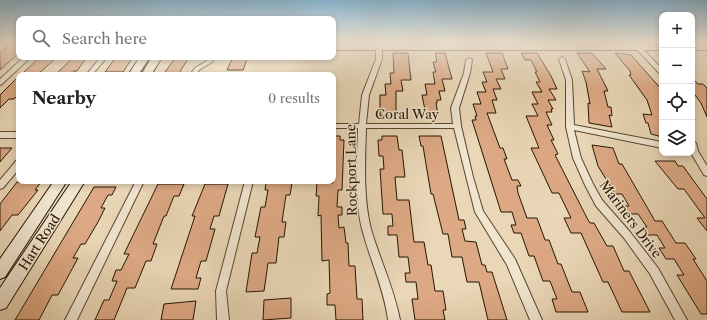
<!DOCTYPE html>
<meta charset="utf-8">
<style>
body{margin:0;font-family:"Libre Caslon Text",serif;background:#f6f6f6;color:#222}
.controls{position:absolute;right:12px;top:12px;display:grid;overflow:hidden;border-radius:8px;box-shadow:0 2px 6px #0003}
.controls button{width:36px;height:36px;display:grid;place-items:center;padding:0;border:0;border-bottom:1px solid #e0e0e0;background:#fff;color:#222;font:20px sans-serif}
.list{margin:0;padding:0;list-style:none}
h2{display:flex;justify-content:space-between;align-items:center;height:52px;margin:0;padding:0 16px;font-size:17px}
h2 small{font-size:13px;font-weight:400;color:#767676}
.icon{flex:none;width:22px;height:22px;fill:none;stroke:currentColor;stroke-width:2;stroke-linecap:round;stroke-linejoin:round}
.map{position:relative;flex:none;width:707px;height:320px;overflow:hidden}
.search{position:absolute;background:#fff;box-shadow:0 2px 6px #0003;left:16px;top:16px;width:320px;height:44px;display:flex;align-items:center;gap:10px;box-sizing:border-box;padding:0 14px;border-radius:8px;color:#767676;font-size:15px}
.panel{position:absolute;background:#fff;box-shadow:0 2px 6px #0003;left:16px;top:72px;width:320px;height:112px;border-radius:8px}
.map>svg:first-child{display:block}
.building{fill:#dda984;stroke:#251501}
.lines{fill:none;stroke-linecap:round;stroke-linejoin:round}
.street-casing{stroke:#56462e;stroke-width:2}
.secondary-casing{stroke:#251501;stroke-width:2}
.street{fill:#f1e5d0;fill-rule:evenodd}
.secondary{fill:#f1e5d0;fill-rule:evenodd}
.labels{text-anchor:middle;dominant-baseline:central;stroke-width:3;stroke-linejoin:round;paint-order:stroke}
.street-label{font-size:13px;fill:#251501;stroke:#f1e5d0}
</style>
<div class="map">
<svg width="707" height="320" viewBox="0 0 707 320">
<rect width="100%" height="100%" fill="#ead7b7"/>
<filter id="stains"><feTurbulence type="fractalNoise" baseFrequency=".005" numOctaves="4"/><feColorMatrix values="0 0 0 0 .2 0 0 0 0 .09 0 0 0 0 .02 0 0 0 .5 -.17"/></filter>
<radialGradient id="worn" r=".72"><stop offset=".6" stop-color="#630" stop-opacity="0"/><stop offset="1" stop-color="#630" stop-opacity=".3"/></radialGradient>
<path class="building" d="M12,43L19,44V53L0,70V53Z
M393,53H408L411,80H401L403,91H396V116H380V95H386L385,84H391L390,73H394Z
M435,53H445L452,79H442L445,91H439L441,100H437V103H436L438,115H426L422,95H427L425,84H435L433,72H436L433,62H437Z
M486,53H502L508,69H501L505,79H496L501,89H493L497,100H492L496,113H487L500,148H503L507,159H504L512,180H518L521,186H517L518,193L527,218H537L545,240H549L558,264H561L572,292H580L588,312H556L552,299H557L550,281H543L534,256H529L521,233H514L511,225H516L512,212H501L472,120H476L475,116H477L473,104H481L477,92H486L482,82H487L483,72H493Z
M521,53H537L551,76L557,89H549L556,100H548L553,109H551L552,112H546L552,125H547L554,140H551L558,154L555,155L587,218L590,223H594L607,246H613L624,271H629L650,312H622L608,282H603L581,233H571L564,218H571L559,193H552L531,148H539L526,116H538L532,104H538L532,92H542L536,82H540L535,72H537L531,60H525Z
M577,53H592L606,69H597L608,91H604L608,107H611L612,116L609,115L612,127L589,123L588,103L590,104L586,82L582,71L590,72Z
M615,53L631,55L662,90V137L651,134L648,123H646L643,114L652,115L647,100L629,75H631L630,71Z
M40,57H57L37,75H21Z
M116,57H133L123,72H105Z
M176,57H189L178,75H163Z
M233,57H248L243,70H227Z
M73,58H86L77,71H74L71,74H56Z
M19,76V94L14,99H9L0,108V95Z
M692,78L698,84H703L707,88V117L701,103L692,91Z
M333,136H340V140H344L342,190H338L337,207H342V215H338L339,228L344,227L346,243H348L349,266H355L357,299H362L363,320H336L335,305H327V294L330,293L329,260L322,261L321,215L318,216L319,196H316L317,183H333Z
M382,136H397L399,150H402L405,177H395L397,200H409L414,242H424L428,265H431L435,291H443L446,310H443L445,320H415L412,299H418L416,282H406L405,273H410L408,257H399L397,235H388V226H393L392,214H383L380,169H384L383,156H379L378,140H382Z
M419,136H441L459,220H464L466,229H462L465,241L476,242L482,265H485L487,272H492L507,320H488L479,282H467L462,257H452L448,234H443L433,194H431L423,146H421Z
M592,145L613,148L619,164H622L629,176L655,221H662L676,243H685L696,259H693L707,281V314H701L677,275H684L674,259H666L659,248H665L657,235H647L642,227H647L638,214H627L623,206H629L622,194H615L598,166Z
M0,148H12L0,162Z
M655,161H675L678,166H683L688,173L707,199V231L697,218H705L684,189H678Z
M17,182H41L35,190H38L18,215H12L0,231V204Z
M266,183H292L290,195H286L282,222H286L284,237H279L276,263H268L264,291L246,292L252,253H257L260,237H255L261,207H265L268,190H265Z
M158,184H184L179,196H174L166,216H164L153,244H157L151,261H146L135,288H127L114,320H95L104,300H109L117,281H112L116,270H121L129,254H124Z
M205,184H228L219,216H214L210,229H215L206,261H201L196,278H201L198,289H171L195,216H192Z
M94,187H116L112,195H108L101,208H105L98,222L85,244H81L73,258H78L58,295H52L39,320H15Z
M291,298V318L263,320L264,300Z
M196,301L193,320H161L164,304Z"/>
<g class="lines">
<g class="street-casing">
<path id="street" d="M376,42H382V59L369,95L366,124H453L451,108L464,73L466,60L469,58L472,60L470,73L459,108L461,126L473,177L483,211L515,259L542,320H530L507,265L475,212L454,128H366C365,161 363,197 371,229C380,260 394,288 400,320H388C384,288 370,260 362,229C354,197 357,161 358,128H333V124H359L362,95L376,59Z
M630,42H636L662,69V75L660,74Z
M24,57H31L2,84L0,85V79Z
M101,57H107L92,75H86Z
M562,57L565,59L572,80L574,125L662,142V148L574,130L581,158L593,184L602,200L630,232L658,268L687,320H675L650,274L624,238L596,206L585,185L573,158L566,127V80L559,59Z
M210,59L213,61L212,62L199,70L196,75H190L195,68Z
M0,132H19V138H0Z
M692,140L696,143L698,151L707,166V176L704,175L691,153Z
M19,160V169L3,188L0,189V180L16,161Z
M136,181H144L77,320H65Z
M245,181H253L226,291L229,320H217L216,291Z"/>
</g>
<g class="secondary-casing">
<path id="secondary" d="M333,44H662V50H333Z
M692,44H707V50H692Z
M140,57H150L138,75H128Z
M152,57H162L151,75H141Z
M54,181H67L5,277L0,279V259Z
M72,181H85L6,308L0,310V288Z"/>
</g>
<use href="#street" class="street"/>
<use href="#secondary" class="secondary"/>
</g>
<linearGradient id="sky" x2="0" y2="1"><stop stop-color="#88b6d3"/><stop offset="0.48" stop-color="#f6eddf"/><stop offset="1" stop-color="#f6eddf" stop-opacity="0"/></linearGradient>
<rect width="707" height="87" fill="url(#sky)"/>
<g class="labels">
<g class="street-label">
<text x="407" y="114">Coral Way</text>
<text transform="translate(351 170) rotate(-91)">Rockport Lane</text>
<text transform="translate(631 219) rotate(53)">Mariners Drive</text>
<text transform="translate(39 242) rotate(-57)">Hart Road</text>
</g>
</g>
<rect width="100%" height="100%" filter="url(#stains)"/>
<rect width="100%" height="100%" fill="url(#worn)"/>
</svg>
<div class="controls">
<button>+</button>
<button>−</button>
<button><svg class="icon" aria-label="locate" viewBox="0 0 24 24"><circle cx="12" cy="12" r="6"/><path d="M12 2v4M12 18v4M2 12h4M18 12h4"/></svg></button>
<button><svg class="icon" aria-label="layers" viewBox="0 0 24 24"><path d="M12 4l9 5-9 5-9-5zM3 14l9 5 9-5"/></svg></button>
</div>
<div class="search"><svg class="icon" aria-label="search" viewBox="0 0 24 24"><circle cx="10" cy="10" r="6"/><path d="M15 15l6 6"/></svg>Search here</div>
<section class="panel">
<h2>Nearby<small>0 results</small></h2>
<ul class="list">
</ul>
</section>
</div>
